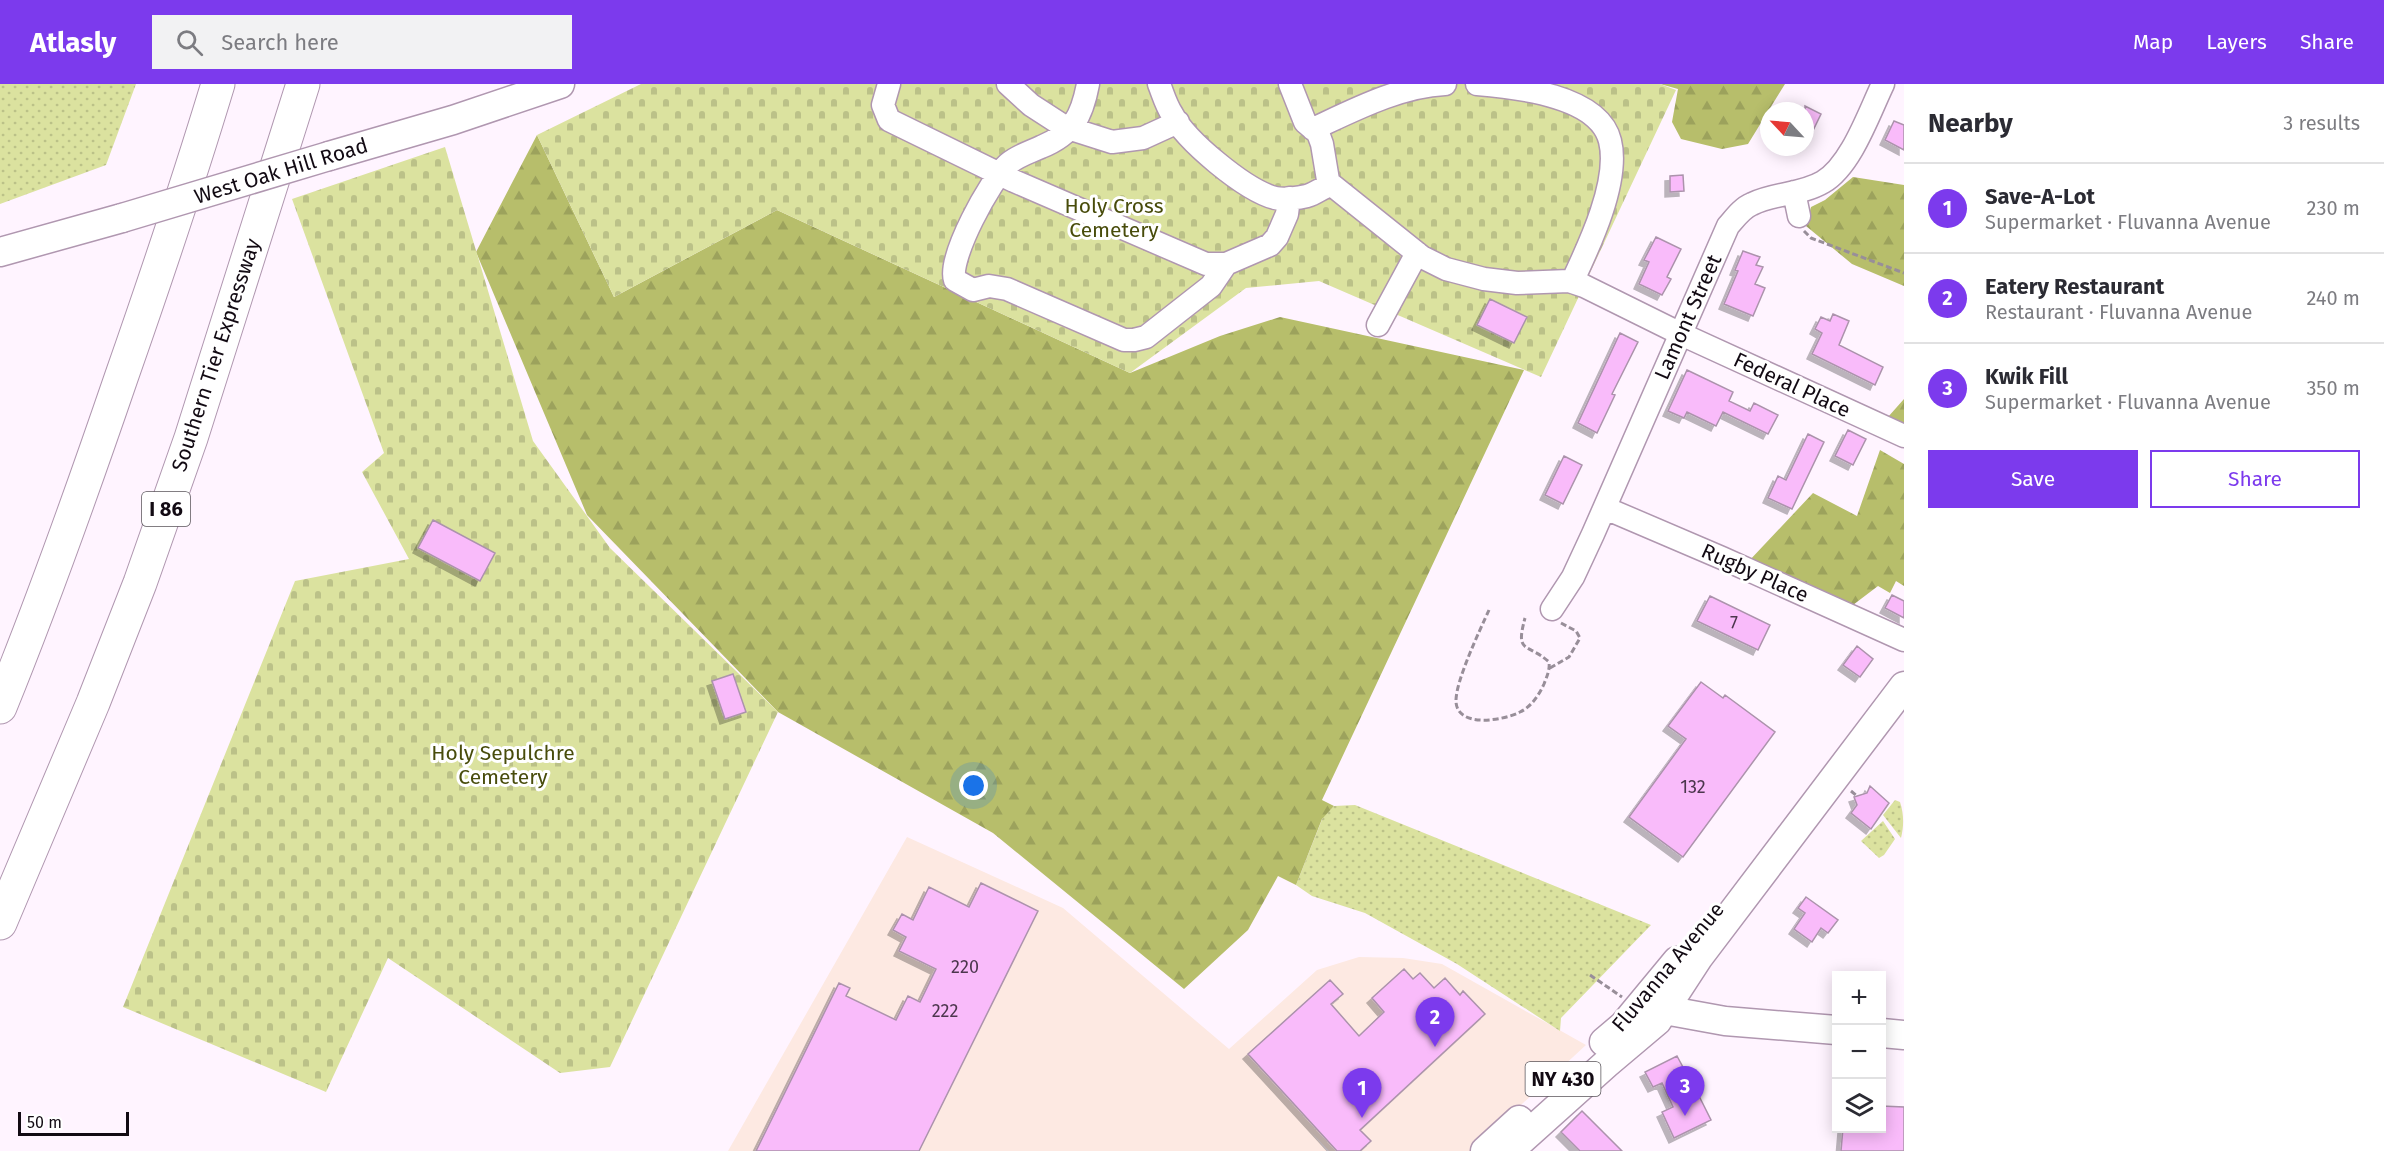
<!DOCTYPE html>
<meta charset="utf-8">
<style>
body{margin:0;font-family:"Fira Sans",sans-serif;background:#f2f2f3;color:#2b2b33}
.controls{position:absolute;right:18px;bottom:18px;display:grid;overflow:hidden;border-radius:0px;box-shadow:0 3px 15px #0003}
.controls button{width:54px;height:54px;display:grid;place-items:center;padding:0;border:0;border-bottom:2px solid #e1e1e2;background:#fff;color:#2b2b33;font:30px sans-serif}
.compass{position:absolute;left:1760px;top:18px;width:54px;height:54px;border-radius:50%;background:#fff;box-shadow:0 3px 15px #0003;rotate:296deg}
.scale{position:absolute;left:18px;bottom:15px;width:111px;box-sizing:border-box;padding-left:6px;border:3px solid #120a13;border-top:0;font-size:16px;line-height:21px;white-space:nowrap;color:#120a13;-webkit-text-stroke:4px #fff;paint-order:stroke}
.you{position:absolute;left:974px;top:702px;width:21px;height:21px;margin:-15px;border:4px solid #fff;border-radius:50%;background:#1a73e8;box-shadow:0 0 0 9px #1a73e833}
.badge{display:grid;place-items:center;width:39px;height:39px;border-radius:50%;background:#7c3aed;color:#fff;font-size:20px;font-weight:700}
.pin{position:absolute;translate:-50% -50px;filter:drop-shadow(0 2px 3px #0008)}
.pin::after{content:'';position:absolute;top:32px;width:21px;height:18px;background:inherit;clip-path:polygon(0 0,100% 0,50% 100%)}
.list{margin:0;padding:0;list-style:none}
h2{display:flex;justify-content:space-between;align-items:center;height:78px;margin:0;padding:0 24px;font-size:26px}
h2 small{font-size:20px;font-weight:400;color:#7c7c81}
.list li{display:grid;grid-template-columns:39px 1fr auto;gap:18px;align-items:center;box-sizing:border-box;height:90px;padding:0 24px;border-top:2px solid #e1e1e2}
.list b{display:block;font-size:22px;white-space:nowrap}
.list p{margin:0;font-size:20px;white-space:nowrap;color:#7c7c81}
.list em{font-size:20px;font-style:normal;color:#7c7c81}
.actions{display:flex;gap:12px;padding:18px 24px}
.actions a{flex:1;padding:14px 0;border:2px solid #7c3aed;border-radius:0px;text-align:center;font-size:21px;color:#7c3aed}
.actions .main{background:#7c3aed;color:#fff}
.icon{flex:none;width:33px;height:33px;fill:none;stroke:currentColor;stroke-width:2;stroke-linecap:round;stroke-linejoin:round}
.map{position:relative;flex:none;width:1904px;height:1067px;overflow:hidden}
header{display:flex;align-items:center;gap:36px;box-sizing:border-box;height:84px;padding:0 30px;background:#7c3aed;color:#fff}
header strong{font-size:28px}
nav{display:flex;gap:33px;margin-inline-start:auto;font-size:21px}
.search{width:420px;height:54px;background:#f2f2f3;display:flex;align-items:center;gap:15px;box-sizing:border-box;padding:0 21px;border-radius:0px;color:#7c7c81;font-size:22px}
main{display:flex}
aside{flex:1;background:#fff}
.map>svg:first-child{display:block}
.commercial{fill:#fde9e2}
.grass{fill:url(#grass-dots)}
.forest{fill:url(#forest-firs)}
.cemetery{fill:url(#cemetery-stones)}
.building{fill:#f9bbfa;stroke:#ac93ac;stroke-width:1.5;filter:url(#shadow)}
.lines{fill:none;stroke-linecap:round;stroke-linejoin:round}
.minor-casing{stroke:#b097b0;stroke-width:25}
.major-casing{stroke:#b097b0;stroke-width:31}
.highway-casing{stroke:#b097b0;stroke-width:35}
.path{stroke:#988e99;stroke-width:3;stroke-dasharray:6 3;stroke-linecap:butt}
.minor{stroke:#fff;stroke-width:22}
.major{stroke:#fff;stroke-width:28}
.highway{stroke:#fff;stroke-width:33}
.major-bridge-casing{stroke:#b097b0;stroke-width:31;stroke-linecap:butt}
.major-bridge{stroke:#fff;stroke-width:28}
.labels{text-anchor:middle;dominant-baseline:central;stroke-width:6;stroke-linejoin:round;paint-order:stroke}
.number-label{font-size:18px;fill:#4c364d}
.shield{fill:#fff;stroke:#59545a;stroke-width:1.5}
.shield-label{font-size:20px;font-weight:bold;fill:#120a13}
.street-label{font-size:21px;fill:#120a13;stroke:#fff}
.park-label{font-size:21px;fill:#484c0b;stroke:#fff}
</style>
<header>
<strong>Atlasly</strong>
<div class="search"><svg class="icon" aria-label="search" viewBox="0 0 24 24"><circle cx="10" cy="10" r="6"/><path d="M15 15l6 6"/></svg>Search here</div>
<nav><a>Map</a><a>Layers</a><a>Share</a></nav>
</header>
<main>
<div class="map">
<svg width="1904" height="1067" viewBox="0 0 1904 1067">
<defs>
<pattern id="grass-dots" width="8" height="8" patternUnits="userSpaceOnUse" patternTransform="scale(1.5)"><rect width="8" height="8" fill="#dbe29f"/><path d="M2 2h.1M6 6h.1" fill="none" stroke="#bbc188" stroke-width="1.8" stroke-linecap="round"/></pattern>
<pattern id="forest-firs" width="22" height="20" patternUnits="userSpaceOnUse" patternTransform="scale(1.5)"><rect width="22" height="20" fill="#b7be6b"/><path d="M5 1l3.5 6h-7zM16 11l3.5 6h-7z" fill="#9ca25c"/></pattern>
<pattern id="cemetery-stones" width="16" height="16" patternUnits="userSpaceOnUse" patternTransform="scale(1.5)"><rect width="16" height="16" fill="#dbe29f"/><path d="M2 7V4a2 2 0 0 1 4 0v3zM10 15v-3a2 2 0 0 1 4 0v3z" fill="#bbc188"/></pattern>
<filter id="shadow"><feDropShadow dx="-5" dy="5" stdDeviation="0" flood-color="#0004"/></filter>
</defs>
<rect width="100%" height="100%" fill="#fff4ff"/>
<path class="commercial" d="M907,753L1063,824L1229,965L1317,886L1359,873L1403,874L1442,880L1586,961L1471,1067H1329L1310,1047L1327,1067H728Z"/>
<path class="grass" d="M0,0H136L106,81L0,120Z
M1895,716L1900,718C1904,730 1904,742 1901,754L1883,731Z
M1355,721L1651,841L1561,934L1560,947L1457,880L1365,829L1312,812L1296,801L1323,733L1334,722Z
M1883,737L1895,755L1884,771L1879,774L1861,757Z"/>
<path class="forest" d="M1660,0H1785L1748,60L1722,65L1681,55L1672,38L1678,5Z
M537,51L614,213L777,126L1130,289L1220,252L1280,233L1524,286L1322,716L1334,722L1322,735L1296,801L1278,792L1248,846L1184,905L993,749L778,628L587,431L476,168Z
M1853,93L1904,101V202L1852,180L1806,142L1811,123L1825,116Z
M1904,315V340L1888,333Z
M1880,366L1904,380V502L1896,497L1890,509L1878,502L1849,524L1748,478L1813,409L1857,432Z"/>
<path class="cemetery" d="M641,0H1660L1676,6L1541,293L1319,197L1246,204L1130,289L777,126L614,213L537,51Z
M445,63L533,357L610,464L778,628L610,983L560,989L388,874L326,1008L123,923L295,497L409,475L362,388L384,369L292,115Z"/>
<path class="building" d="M1805,22L1821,30L1805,63Z
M1894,37L1904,41V66L1885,56Z
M1683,91L1684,107L1670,108V92Z
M1656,153L1681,165L1667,193L1671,195L1662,211L1639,200L1649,178L1644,176Z
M1743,167L1760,173L1756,181L1763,183L1755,200L1765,204L1753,232L1724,220L1738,187L1735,186Z
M1490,215L1527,233L1514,259L1477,241Z
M1833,230L1849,237L1839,261L1883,283L1875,301L1812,270L1822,249L1815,245L1821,233L1830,237Z
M1620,249L1638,258L1612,310L1615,311L1597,349L1578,339Z
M1687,286L1733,308L1729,317L1750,327L1754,319L1778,331L1768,350L1723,328L1716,342L1687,328L1684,334L1668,327Z
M1848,346L1866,355L1853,381L1835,372Z
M1808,350L1824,358L1792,425L1768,414L1778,392L1786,396Z
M1564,372L1582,381L1563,420L1545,411Z
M433,436L495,469L480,497L418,464Z
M1892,511L1904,517V534L1885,524Z
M1710,512L1770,541L1758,566L1697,537Z
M1857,562L1873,575L1860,593L1843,581Z
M733,590L746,628L725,635L712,597Z
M1701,598L1723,614L1725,611L1775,648L1683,773L1629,733L1686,655L1668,642Z
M1870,702L1889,719L1871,745L1851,729L1857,721L1854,713L1867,709Z
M981,799L1038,827L919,1067H756L839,899L850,904L846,912L896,936L908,912L920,918L936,885L899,867L906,853L893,846L902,830L913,836L929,803L969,823Z
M1806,813L1838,836L1828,849L1821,844L1812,858L1794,845L1805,829L1798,824Z
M1404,885L1413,895L1420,889L1434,904L1445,894L1460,911L1463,907L1485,930L1360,1046L1371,1057L1360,1067H1337L1248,970L1330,896L1343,910L1331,920L1359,952L1384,928L1372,914Z
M1677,972L1685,987L1677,991L1688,1015L1698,1010L1711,1036L1674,1054L1662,1028L1673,1023L1662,999L1653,1003L1645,988Z
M1881,1022L1904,1023V1067H1841L1843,1044H1881Z
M1582,1027L1622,1067H1580L1561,1048Z"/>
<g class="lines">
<g class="minor-casing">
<path id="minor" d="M889,0L883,21L889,36L1014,97L1206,180H1226L1270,161L1277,153L1287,130L1289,114
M1008,0L1031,21L1065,43L1112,58L1143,54L1178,38
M1088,0C1082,32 1073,50 1041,63C1030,68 1017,72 1008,80C991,95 947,175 955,196L973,206L989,202L1007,205L1124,256H1134L1146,253L1211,202L1226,180
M1159,0C1163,10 1166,21 1172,30C1186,57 1245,106 1275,114C1283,116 1299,114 1307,112C1317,109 1322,103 1332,101L1422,173L1446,185L1484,195L1517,199L1569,197L1584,202L1681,250L1904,352
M1290,0L1305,38L1318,49L1322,60L1329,102
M1477,0C1515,3 1599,11 1610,57C1620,97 1589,162 1572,198
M1313,45C1354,26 1400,2 1445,0
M1794,108L1799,132
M1378,241L1417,169
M1605,424L1722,474L1904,556
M1552,525L1573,493L1593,450L1728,142C1735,134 1742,124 1752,120C1774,109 1801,111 1823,98C1851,82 1869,29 1883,0"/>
</g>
<g class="major-casing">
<path id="major" d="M329,72L453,36L560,0
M0,168L122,134
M1648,923L1725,937L1836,946
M1882,949L1904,951
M1604,958L1624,941L1677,877
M1485,1067L1519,1036
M1509,1067L1606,980L1657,937L1698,874L1904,602"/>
</g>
<g class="highway-casing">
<path id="highway" d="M0,623C44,515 83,405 121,294C155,197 188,99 218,0
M0,839L93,619L140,499L191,354L303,0"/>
</g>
<path class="path" d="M1804,147L1811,154L1904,189
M1489,526C1480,546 1455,598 1456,618C1458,645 1505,636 1520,628C1531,623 1539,611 1544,600C1547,592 1550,586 1549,578C1527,558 1515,571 1525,534
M1550,584L1569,573L1580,554L1576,547L1561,539
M1851,707L1857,712
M1590,891L1622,913"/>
<use href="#minor" class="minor"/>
<use href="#major" class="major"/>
<use href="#highway" class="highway"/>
<g class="major-bridge-casing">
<path id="major-bridge" d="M122,134L329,72"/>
</g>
<use href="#major-bridge" class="major-bridge"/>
</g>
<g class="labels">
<g class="number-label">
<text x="1734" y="539">7</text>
<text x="1693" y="703">132</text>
<text x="965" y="883">220</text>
<text x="945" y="927">222</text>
</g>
<g class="shield">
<rect x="142" y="408" width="48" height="34" rx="4.5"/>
<rect x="1525.5" y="978" width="75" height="34" rx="4.5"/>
</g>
<g class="shield-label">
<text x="166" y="425">I 86</text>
<text x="1563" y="995">NY 430</text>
</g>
<g class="street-label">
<text transform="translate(281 87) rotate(-17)">West Oak Hill Road</text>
<text transform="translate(1688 233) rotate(-66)">Lamont Street</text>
<text transform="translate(216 271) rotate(-72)">Southern Tier Expressway</text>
<text transform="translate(1792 301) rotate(25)">Federal Place</text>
<text transform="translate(1755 489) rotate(24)">Rugby Place</text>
<text transform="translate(1668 883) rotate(-50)">Fluvanna Avenue</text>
</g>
<g class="park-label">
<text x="1114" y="122">Holy Cross<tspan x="1114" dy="24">Cemetery</tspan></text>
<text x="503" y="669">Holy Sepulchre<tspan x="503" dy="24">Cemetery</tspan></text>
</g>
</g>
</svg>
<div class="controls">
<button>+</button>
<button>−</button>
<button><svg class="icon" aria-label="layers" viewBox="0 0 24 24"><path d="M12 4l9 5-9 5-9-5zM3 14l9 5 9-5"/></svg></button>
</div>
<svg class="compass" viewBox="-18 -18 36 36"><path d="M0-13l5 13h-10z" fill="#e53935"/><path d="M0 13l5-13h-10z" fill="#7c7c81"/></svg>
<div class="scale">50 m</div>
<div class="you"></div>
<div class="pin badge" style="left:1362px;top:1034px">1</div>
<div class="pin badge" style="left:1435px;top:963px">2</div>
<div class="pin badge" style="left:1685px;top:1032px">3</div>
</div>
<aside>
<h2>Nearby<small>3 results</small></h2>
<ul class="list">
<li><span class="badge">1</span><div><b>Save-A-Lot</b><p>Supermarket · Fluvanna Avenue</p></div><em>230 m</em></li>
<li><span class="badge">2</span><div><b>Eatery Restaurant</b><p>Restaurant · Fluvanna Avenue</p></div><em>240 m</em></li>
<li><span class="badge">3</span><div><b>Kwik Fill</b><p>Supermarket · Fluvanna Avenue</p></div><em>350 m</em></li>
</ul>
<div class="actions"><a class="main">Save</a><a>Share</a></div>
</aside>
</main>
